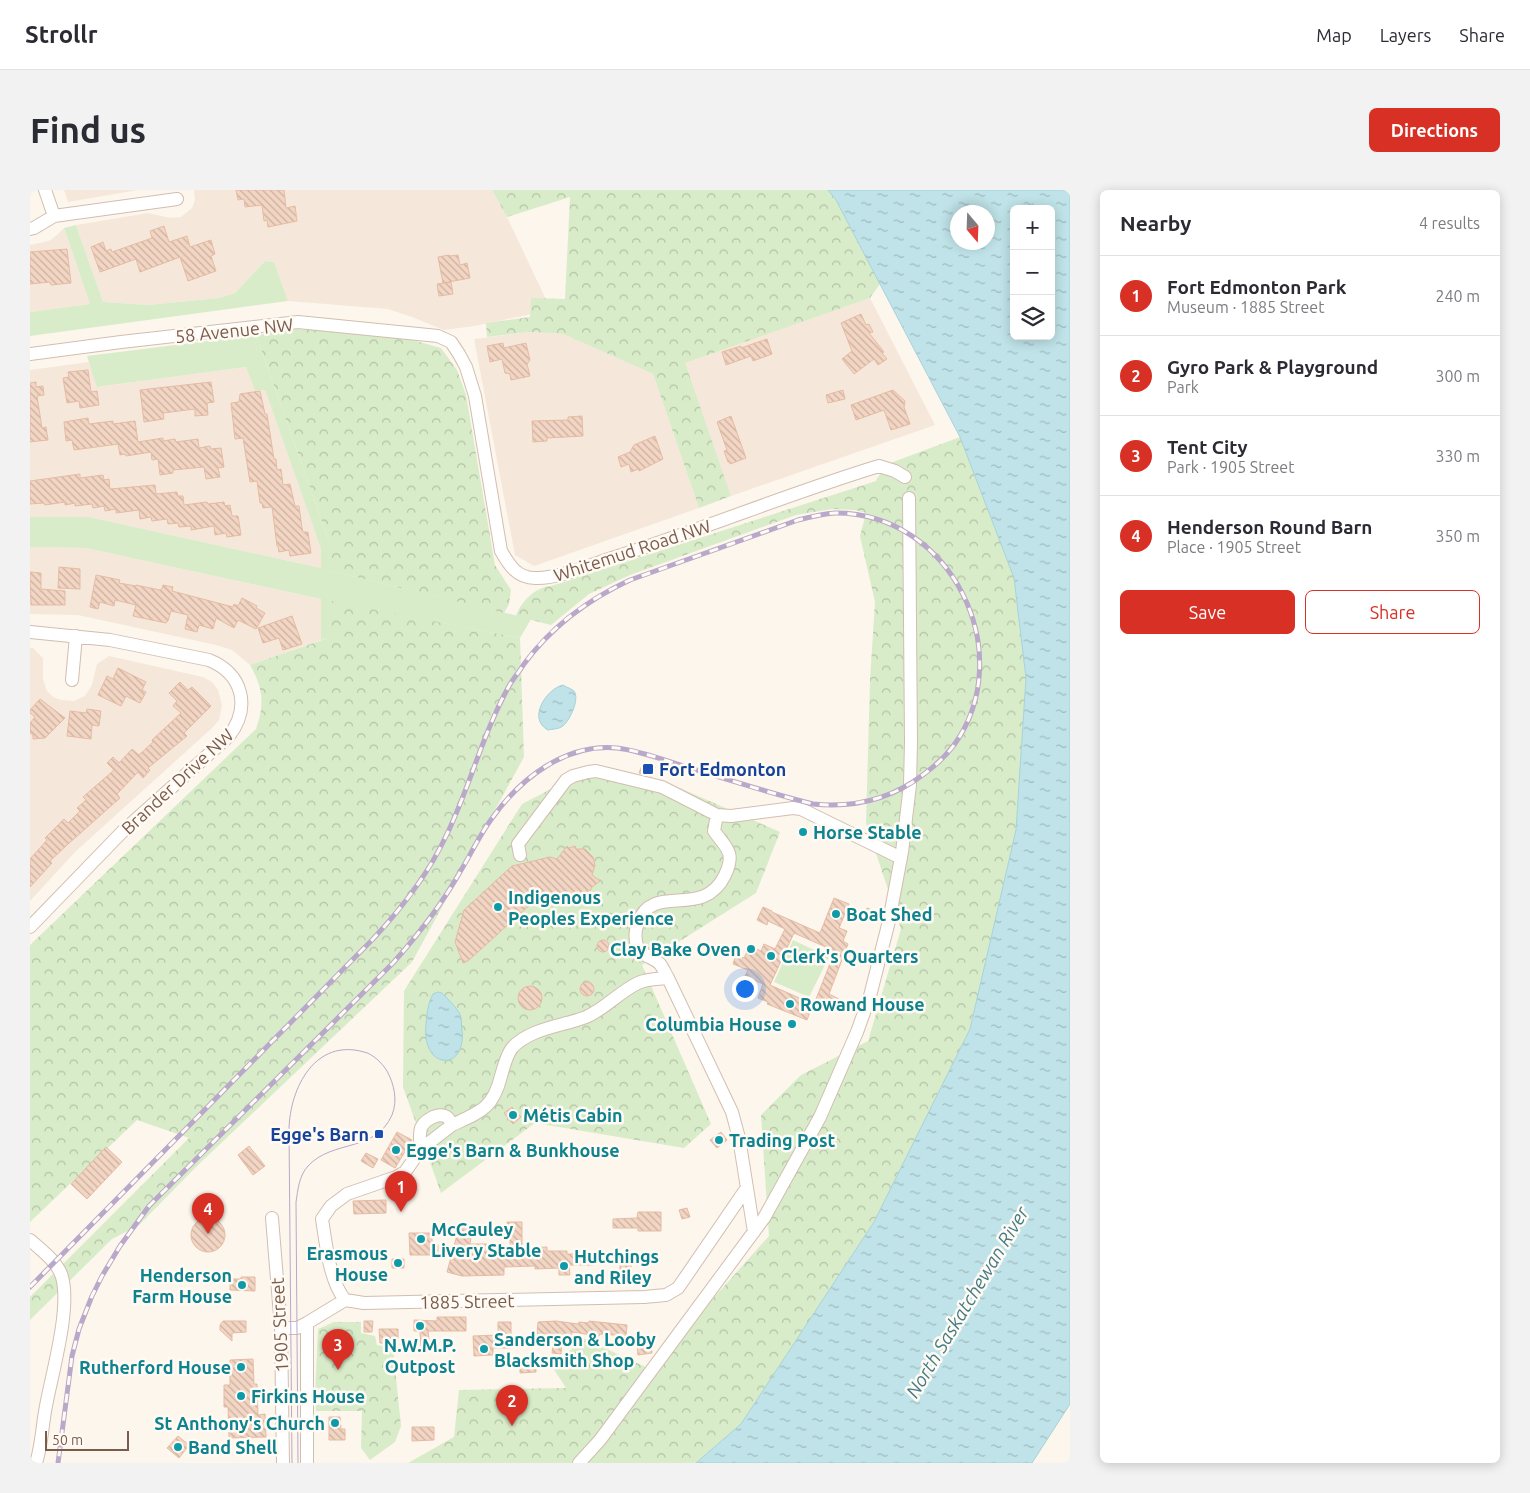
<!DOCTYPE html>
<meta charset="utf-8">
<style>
body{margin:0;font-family:Ubuntu,sans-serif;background:#f2f2f3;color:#2b2b33}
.controls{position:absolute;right:15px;top:15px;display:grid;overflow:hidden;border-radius:8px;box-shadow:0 2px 12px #0003}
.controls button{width:45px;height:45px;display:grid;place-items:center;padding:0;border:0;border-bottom:1px solid #e1e1e2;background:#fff;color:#2b2b33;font:25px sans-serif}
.compass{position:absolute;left:920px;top:15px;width:45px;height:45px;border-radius:50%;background:#fff;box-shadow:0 2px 12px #0003;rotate:161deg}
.scale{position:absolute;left:15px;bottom:12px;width:84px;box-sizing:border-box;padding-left:5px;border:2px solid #7a5c4d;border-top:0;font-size:14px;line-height:18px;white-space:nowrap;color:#7a5c4d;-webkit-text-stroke:4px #fffaf3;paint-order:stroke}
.you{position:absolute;left:714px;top:798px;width:18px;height:18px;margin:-12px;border:4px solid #fff;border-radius:50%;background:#1a73e8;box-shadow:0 0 0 8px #1a73e833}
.badge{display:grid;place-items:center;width:32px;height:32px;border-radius:50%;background:#d93025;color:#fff;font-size:16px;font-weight:700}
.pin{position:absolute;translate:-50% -41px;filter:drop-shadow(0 1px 2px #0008)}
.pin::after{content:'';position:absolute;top:26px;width:18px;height:15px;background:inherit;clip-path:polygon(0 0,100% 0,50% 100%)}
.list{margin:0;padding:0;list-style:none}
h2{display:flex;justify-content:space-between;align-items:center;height:65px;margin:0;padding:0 20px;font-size:21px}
h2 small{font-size:16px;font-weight:400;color:#7c7c81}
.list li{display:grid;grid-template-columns:32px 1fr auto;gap:15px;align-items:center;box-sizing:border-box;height:80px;padding:0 20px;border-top:1px solid #e1e1e2}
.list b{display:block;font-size:19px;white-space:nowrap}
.list p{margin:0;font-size:16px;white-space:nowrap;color:#7c7c81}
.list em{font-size:16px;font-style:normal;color:#7c7c81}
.actions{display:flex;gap:10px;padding:15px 20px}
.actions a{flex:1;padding:11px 0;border:1px solid #d93025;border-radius:8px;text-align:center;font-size:18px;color:#d93025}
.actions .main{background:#d93025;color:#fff}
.icon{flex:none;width:28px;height:28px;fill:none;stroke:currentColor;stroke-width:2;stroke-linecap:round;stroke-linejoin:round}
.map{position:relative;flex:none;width:1040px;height:1273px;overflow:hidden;border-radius:8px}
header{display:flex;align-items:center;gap:30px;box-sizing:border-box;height:70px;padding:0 25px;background:#fff;border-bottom:1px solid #e1e1e2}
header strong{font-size:24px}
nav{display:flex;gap:28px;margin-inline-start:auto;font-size:18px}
.intro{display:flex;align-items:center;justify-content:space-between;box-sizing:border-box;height:120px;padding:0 30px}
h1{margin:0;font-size:35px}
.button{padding:12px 22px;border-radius:8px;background:#d93025;color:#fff;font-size:18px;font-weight:700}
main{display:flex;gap:30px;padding:0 30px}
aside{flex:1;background:#fff;border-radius:8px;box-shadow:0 2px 12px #0003}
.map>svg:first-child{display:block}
.residential{fill:#f5e8da}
.grass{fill:#d8ecc9}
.forest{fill:url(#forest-crowns)}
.water{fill:url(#water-ripples);stroke:#a5d3da;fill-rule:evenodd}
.building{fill:url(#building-back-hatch);stroke:#e6bba3}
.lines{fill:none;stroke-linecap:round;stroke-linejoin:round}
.minor-casing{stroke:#d1beb0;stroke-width:14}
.minor{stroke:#fff;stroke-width:12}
.tram{stroke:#b9a8c9;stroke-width:1}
.rail-casing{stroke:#b9a8c9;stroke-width:5}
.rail{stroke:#fffaf3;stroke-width:3;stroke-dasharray:9;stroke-linecap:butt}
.transit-dot{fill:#1a4fb4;stroke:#fffaf3;stroke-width:2}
.culture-dot{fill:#0f9aa8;stroke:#fffaf3;stroke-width:2}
.labels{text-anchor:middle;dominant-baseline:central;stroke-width:5;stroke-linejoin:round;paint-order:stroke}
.street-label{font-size:18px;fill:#7a5c4d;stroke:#fffaf3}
.transit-label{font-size:18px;font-weight:bold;fill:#164399;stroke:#fffaf3;text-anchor:start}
.culture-label{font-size:18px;font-weight:bold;fill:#0d838f;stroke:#fffaf3;text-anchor:start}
.water-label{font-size:19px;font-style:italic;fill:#437c86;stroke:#fffaf3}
</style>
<header>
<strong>Strollr</strong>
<nav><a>Map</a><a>Layers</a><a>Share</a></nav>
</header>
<div class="intro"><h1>Find us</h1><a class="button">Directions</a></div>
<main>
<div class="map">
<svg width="1040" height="1273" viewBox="0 0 1040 1273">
<defs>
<pattern id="forest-crowns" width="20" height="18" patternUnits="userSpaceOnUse" patternTransform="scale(1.25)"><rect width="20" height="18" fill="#d8ecc9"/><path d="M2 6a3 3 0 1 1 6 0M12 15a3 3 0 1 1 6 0" fill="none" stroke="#b4c2a5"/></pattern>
<pattern id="water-ripples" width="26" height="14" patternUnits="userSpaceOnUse" patternTransform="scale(1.25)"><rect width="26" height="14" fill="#bfe3e8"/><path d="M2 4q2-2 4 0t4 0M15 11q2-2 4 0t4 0" fill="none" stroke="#a0bbbe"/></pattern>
<pattern id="building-back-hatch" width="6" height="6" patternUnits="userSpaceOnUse" patternTransform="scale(1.25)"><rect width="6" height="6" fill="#f3d5c3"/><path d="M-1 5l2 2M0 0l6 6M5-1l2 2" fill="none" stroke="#cab0a1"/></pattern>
</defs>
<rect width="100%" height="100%" fill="#fdf6ec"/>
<path class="residential" d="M34,0H108L38,12Z
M164,0H462L477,27L521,120L444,136L414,140L382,127L358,119L258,111L244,72L235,71L205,103L189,108L118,115L73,112L46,35L118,23L140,28L151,27L162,18L165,10Z
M34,38L60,114L0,122V55L19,51L27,45Z
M840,108L905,235L701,306L654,173Z
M499,142L533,144L623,184L669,318L504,376L485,365L444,149Z
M59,172L68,197L216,177L225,201L235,200L291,359V378L59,327H0V180Z
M0,357L56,358L291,409V450L220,475L202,460L186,455L48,425L0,424Z
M0,458H3L13,468V489L17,501L23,507L31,510L44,511L55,506L62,495L67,474L79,466L173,487L182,492L188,500L192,515L189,530L182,538L45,662L0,711Z"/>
<path class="grass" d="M46,35L73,112L118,115L189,108L205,103L235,71L244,72L258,111L0,146V122L60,114L34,38Z
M226,145L301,357V381L501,429L490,448L302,412V447L291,450V409L56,358L0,357V327H59L291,378V359L235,200L225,201L216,177L67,197L57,166Z
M763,750L799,767L779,807L744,792Z"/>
<path class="forest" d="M462,0H798L806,10L850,94L840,108L655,173L701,306L669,318L623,184L533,144L499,142L457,147L456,133L500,127L501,108L535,109L540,7L477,27Z
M266,139L324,143L379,149L411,158L427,180L436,205L465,375L481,400L479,414L474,423L301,381V357L226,145Z
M930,247L984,388L996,488L986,640L940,839L844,1032L711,1234L666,1273H378L424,1247L429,1200L536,1198L523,1178L553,1148L620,1179L739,1046L731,925L771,885L838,851L871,739L836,633L840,490L845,412L830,346L836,323L825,320L802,319L766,325L600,385L559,404L521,435L486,426C491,412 505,397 521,396L846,291L855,275Z
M301,411L490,448L494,567L382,772L168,975L109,1035L82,1049L0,1130V1107L159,948L107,930L0,1032V755L226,539C235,514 233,498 220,475L301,447Z
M555,587L634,591L750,642L726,703L612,775L681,934L654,958L505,933L411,1003L373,897L374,801L492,614L525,597Z
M304,1132H331V1143L345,1146L347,1155L363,1158L371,1236L365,1252L340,1270L331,1258L332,1221H286L285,1206L288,1139Z"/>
<path class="water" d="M798,0H1040V1214L1002,1273H666L711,1234L844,1032L940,839L986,640L996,488L984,388L930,247L806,10ZM984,19H1021V146H984ZM958,22V52H928V22Z
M533,495C536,497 542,499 544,501C550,509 540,530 533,536C529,539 523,539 518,540C497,529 516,499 533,495Z
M408,802L412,803C418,809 426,817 430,824C432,829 431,835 432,840C437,882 391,881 396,834C397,823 398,813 403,804Z"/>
<path class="building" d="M206,0H254L256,18L265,16L267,31L238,37L237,30L234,31L232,15L215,17L214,9L208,10Z
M134,36L139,52L157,46L160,57L181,50L185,64L181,66L186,81L158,91L150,67L110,82L106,69L70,82L61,57L73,52L76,61L81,59L82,62L122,48L120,41Z
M37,59L41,93L21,95L20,92L0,94V62Z
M419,65L420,66L428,65L430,75L437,73L440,88L413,93L408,67Z
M421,92L423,104L409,106L407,94Z
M831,124L836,135L839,134L843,142L839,143L854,162L852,163L857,169L848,175L844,169L824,184L812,169L822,161L811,133Z
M737,149L742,164L723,171L721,166L696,175L692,162L711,156V158Z
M473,153L474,158L496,153L500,170L497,174L500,186L481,190L480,184L475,183L472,169L460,172L457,156Z
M58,180L61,202L67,201L69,215L50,218L49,211L37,213L33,188L39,187L38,182Z
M6,192V197L13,196L14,205L7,206L12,238L16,237L18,250L0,252V193Z
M181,192L184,212L177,213L178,225L165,226V219L133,223L134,229L114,232L110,200Z
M813,200L815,209L798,213L796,205Z
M863,200L875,211L874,217L880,234L861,240L854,220L826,230L821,215Z
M230,201L235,224H237L244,269H246L247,280L251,279L253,295L260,294L265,316H269L272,338L273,342H278L281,363L260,366L259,360L249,362L248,356H247L242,317L233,318L232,313H230L227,291L220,292L213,248L205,249L201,213L209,212L210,204Z
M552,226L553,246L517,248V251L503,252L502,231L538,230V227Z
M701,226L716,268L700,274V272H698L694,261L697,260L687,232Z
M58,228L59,234L83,231V234L105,231L108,252L133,248V251L145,249L146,252L168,249L169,258L180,256L181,259L191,258L194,277L188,278L190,287L176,289L174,277L143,280V283L130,285L128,269L122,270L121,262L96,266L95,264L90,265L88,254L44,260L42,250L36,251L34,232Z
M625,246L633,269L609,281L608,279L601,282L599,274L591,277L588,267L600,262L604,255Z
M50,284V288L73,285L74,290L79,289L80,299L125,295L126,304L147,302L148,306H153L154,315L177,312L178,314L194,312L195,316L200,315L202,326H208L211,345L197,347L196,343L185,345L184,336L161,340V336L149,337L148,333L138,334L137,329L122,331L121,327L110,329L109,320L86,323V319L75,321L74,316L63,318L62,314L45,316V313L35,315V312L15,315L14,313L0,314V291Z
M29,377L50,379V399L28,398Z
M0,382L11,383V399L35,401V415H1Z
M66,385L90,390L89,393L106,396V395L130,400L132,399L133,395L143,397L142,401L203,417L204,414L208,416L212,408L227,416L226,418L235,423L226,439L208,430L204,438L186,428L183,439L169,435L167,442L155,439L158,425L141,421L138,431H137L136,433L103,426L106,415L85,410L84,416L70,412L68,419L60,417Z
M262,426L272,454L253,460L249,448L233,453L228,438Z
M88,478L116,492L112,500L116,502L110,513L96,506L91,516L68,505L77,486L83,489Z
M150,492L158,500L162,497L181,516L154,543L157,546L118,578L120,580L113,588L108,582L87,604L90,608L37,655L20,671L22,673L0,697V669L17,650L15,648L34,629L38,633L50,621L47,618L56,610L53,607L84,580L77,573L83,567L89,573L102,559L109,565L123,552L122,550L151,523L143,516L147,511L139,503Z
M10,509L35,528L15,548L3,549V545L0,543V533L5,527L0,523V520Z
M57,519L71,521L69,536L62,535L61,549L37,546L40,521L56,523Z
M613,573L625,577L622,586L609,583Z
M537,656L539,658L545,656L546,659H555L563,667L565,675L562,685L570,691L561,698V700L502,713L439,770L433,773L425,752L434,720L482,676L520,667L527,669Z
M804,708L819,714L809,738L817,741L813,751L818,754L799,804L809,809L805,817L786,809L805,761L764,743L740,795L783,814L777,830L737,814L738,812L728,808L733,794L715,786L718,780L703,774L706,765L714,768L720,756L731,761L734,754L745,759L755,739L738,731L737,735L727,730L733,717L742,721V722L790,743Z
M837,718L845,721L842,730L833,726Z
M567 756a6 6 0 1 1 12 0a6 6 0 1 1-12 0Z
M550 799a7 7 0 1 1 14 0a7 7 0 1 1-14 0Z
M488 808a12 12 0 1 1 24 0a12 12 0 1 1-24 0Z
M482,917L491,927L483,934L474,923Z
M367,942L382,950L365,978L351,970Z
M691,942L697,950L687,958L680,950Z
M219,956L235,976L223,985L208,965Z
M76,957L92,972L57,1009L41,994Z
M336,963L348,969L343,978L331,971Z
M356,1010V1023L324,1024L323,1011Z
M657,1018L660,1027L652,1029L649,1020Z
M608,1022H631V1041H608V1038H583V1029L607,1028Z
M161 1045a17 17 0 1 1 34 0a17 17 0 1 1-34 0Z
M477,1032H492V1058L517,1057V1061H537V1064H564V1075H539L540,1085H529V1078L505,1079V1076L474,1077V1085L432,1086L417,1082L427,1045H429L431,1037L442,1040L440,1054H457V1067H478V1063H480V1044H477Z
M379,1043H402V1055H408V1065H380Z
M601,1066V1080H590V1067Z
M362,1069H374V1078H362Z
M211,1087H225V1101L200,1100V1089H211Z
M407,1127H436V1141H398L400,1159H391L390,1141H384V1130L407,1131Z
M193,1131H216V1142L202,1143V1151L190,1140V1135Z
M334,1131H343L342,1142H334Z
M526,1131L548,1134L549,1132L559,1133V1131L597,1135L596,1146L570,1144L569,1146L542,1142L541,1153L532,1152L531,1164L522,1163L524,1144H507L508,1132Z
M468,1132H481V1158H463V1165L444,1166L443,1146L468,1145Z
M349,1139H368V1149H360V1153H350Z
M621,1152L622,1163L608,1165L607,1154Z
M223,1169L224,1194H227L228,1225L235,1224L236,1247L199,1248L198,1217H194V1195H200V1170Z
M490,1172H506V1182L490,1183Z
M299,1227H310L311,1239H315V1250H299Z
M382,1237H404V1250L382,1251Z
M148,1246L159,1255L149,1268L137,1258Z"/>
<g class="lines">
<g class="minor-casing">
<path id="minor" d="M15,0L24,26
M0,39L4,38L24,26L147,9
M0,164L91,152L268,132L408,146L421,152L429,164L436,177L445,206L471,361C479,375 487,388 505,388C528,389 563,374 585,367C674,339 760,303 849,276L865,281L875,287
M0,442L80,450L179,470C213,484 221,517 199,546L92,642L0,737
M42,490L46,446
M687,625L684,641C696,658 706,662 695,685C673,731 622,691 608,733C605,740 605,749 607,756C610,766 624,767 630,774C633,778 635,783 638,788L702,922L709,948L724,1042
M490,665L488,654L536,590L543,586L558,582L566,581L632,597L687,625L701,626L763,618L771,619L871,668
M422,935C450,922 463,919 471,886C474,876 476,866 482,858C500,838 533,836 556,827C575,819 589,802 608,793C616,789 628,789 638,788
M391,959C390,953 389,945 391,938C394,931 406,923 415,926C419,927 420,931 422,935L391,959L375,982L366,987L317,1004L301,1016L292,1029C296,1053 299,1090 315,1110L334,1113L614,1107L636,1105L648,1098L716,999
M242,1028L251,1138L253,1273
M0,1050C11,1060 28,1072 32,1087C41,1119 22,1183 16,1216C12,1236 12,1254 6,1273
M251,1138H267L277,1133
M277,1273V1133L315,1110
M549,1273L570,1250L734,1028L790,927L827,842L840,806L859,731L872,662L880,595L881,552L879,308"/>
</g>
<use href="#minor" class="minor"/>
<path class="tram" d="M262,1273L259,939C260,898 285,848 334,862C343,864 352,873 357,881C364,894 368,910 362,925C345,963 303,949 278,976C269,986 268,999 266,1012L268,1273"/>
<g class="rail-casing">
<path id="rail" d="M0,1097L343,749C372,718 399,683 417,644C440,596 453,543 479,496C483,489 489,482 494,474C522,436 557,410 600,390L768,330C780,327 793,324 805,323C921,322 990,463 924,555C915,567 905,576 894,584C862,609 823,618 783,614C743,604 703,591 663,579C639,572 612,561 587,558C536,553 491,588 463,627C450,644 441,664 430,682C412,714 388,745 363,773L119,1016L90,1056L72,1086L62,1106L49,1139L42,1166L28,1273"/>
</g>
<use href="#rail" class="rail"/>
</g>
<g class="transit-dot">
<rect x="612" y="573" width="12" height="12" rx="2.5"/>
<rect x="344" y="939" width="10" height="10" rx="2.5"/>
</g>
<g class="culture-dot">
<circle cx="773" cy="642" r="5"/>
<circle cx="468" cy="717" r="5"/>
<circle cx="806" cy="724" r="5"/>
<circle cx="721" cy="759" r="5"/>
<circle cx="741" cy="766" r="5"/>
<circle cx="760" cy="814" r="5"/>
<circle cx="762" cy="834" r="5"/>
<circle cx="483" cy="925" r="5"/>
<circle cx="689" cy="950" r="5"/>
<circle cx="366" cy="960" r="5"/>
<circle cx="391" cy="1049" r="5"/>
<circle cx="368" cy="1073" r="5"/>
<circle cx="534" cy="1076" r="5"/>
<circle cx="212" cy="1095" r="5"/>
<circle cx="390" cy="1136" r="5"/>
<circle cx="454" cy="1159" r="5"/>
<circle cx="211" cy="1177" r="5"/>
<circle cx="211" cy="1206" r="5"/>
<circle cx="305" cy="1233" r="5"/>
<circle cx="148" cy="1257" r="5"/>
</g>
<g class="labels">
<g class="street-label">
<text transform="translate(204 140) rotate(-6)">58 Avenue NW</text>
<text transform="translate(602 360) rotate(-18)">Whitemud Road NW</text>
<text transform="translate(147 591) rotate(-43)">Brander Drive NW</text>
<text transform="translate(437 1111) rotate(-1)">1885 Street</text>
<text transform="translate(249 1135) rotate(-93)">1905 Street</text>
</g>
<g class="transit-label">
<text x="629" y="579">Fort Edmonton</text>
<text x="339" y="944" text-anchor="end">Egge's Barn</text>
</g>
<g class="culture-label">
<text x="783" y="642">Horse Stable</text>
<text x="478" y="707">Indigenous<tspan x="478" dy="21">Peoples Experience</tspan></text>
<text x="816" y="724">Boat Shed</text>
<text x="711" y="759" text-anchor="end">Clay Bake Oven</text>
<text x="751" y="766">Clerk's Quarters</text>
<text x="770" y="814">Rowand House</text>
<text x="752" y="834" text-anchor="end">Columbia House</text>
<text x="493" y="925">Métis Cabin</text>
<text x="699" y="950">Trading Post</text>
<text x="376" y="960">Egge's Barn &amp; Bunkhouse</text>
<text x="401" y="1039">McCauley<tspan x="401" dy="21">Livery Stable</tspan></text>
<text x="358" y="1063" text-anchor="end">Erasmous<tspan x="358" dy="21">House</tspan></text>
<text x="544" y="1066">Hutchings<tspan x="544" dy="21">and Riley</tspan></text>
<text x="202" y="1085" text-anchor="end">Henderson<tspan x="202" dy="21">Farm House</tspan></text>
<text x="464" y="1149">Sanderson &amp; Looby<tspan x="464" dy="21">Blacksmith Shop</tspan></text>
<text x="390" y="1155" text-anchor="middle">N.W.M.P.<tspan x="390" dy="21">Outpost</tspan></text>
<text x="201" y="1177" text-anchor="end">Rutherford House</text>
<text x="221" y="1206">Firkins House</text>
<text x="295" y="1233" text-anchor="end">St Anthony's Church</text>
<text x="158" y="1257">Band Shell</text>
</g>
<g class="water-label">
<text transform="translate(937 1112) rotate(-59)">North Saskatchewan River</text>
</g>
</g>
</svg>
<div class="controls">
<button>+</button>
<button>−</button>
<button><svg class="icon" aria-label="layers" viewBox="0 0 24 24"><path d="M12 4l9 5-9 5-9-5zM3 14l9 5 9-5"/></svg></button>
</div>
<svg class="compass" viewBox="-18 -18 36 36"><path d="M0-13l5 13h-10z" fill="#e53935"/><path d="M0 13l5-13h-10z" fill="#7c7c81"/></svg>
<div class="scale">50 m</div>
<div class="you"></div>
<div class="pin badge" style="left:371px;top:1022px">1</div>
<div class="pin badge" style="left:482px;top:1236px">2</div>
<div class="pin badge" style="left:308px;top:1180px">3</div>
<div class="pin badge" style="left:178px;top:1044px">4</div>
</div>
<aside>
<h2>Nearby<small>4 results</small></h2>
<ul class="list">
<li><span class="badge">1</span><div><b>Fort Edmonton Park</b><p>Museum · 1885 Street</p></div><em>240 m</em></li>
<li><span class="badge">2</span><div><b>Gyro Park &amp; Playground</b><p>Park</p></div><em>300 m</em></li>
<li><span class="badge">3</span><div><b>Tent City</b><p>Park · 1905 Street</p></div><em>330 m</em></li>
<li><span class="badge">4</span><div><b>Henderson Round Barn</b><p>Place · 1905 Street</p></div><em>350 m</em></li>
</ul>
<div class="actions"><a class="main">Save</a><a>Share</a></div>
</aside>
</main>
